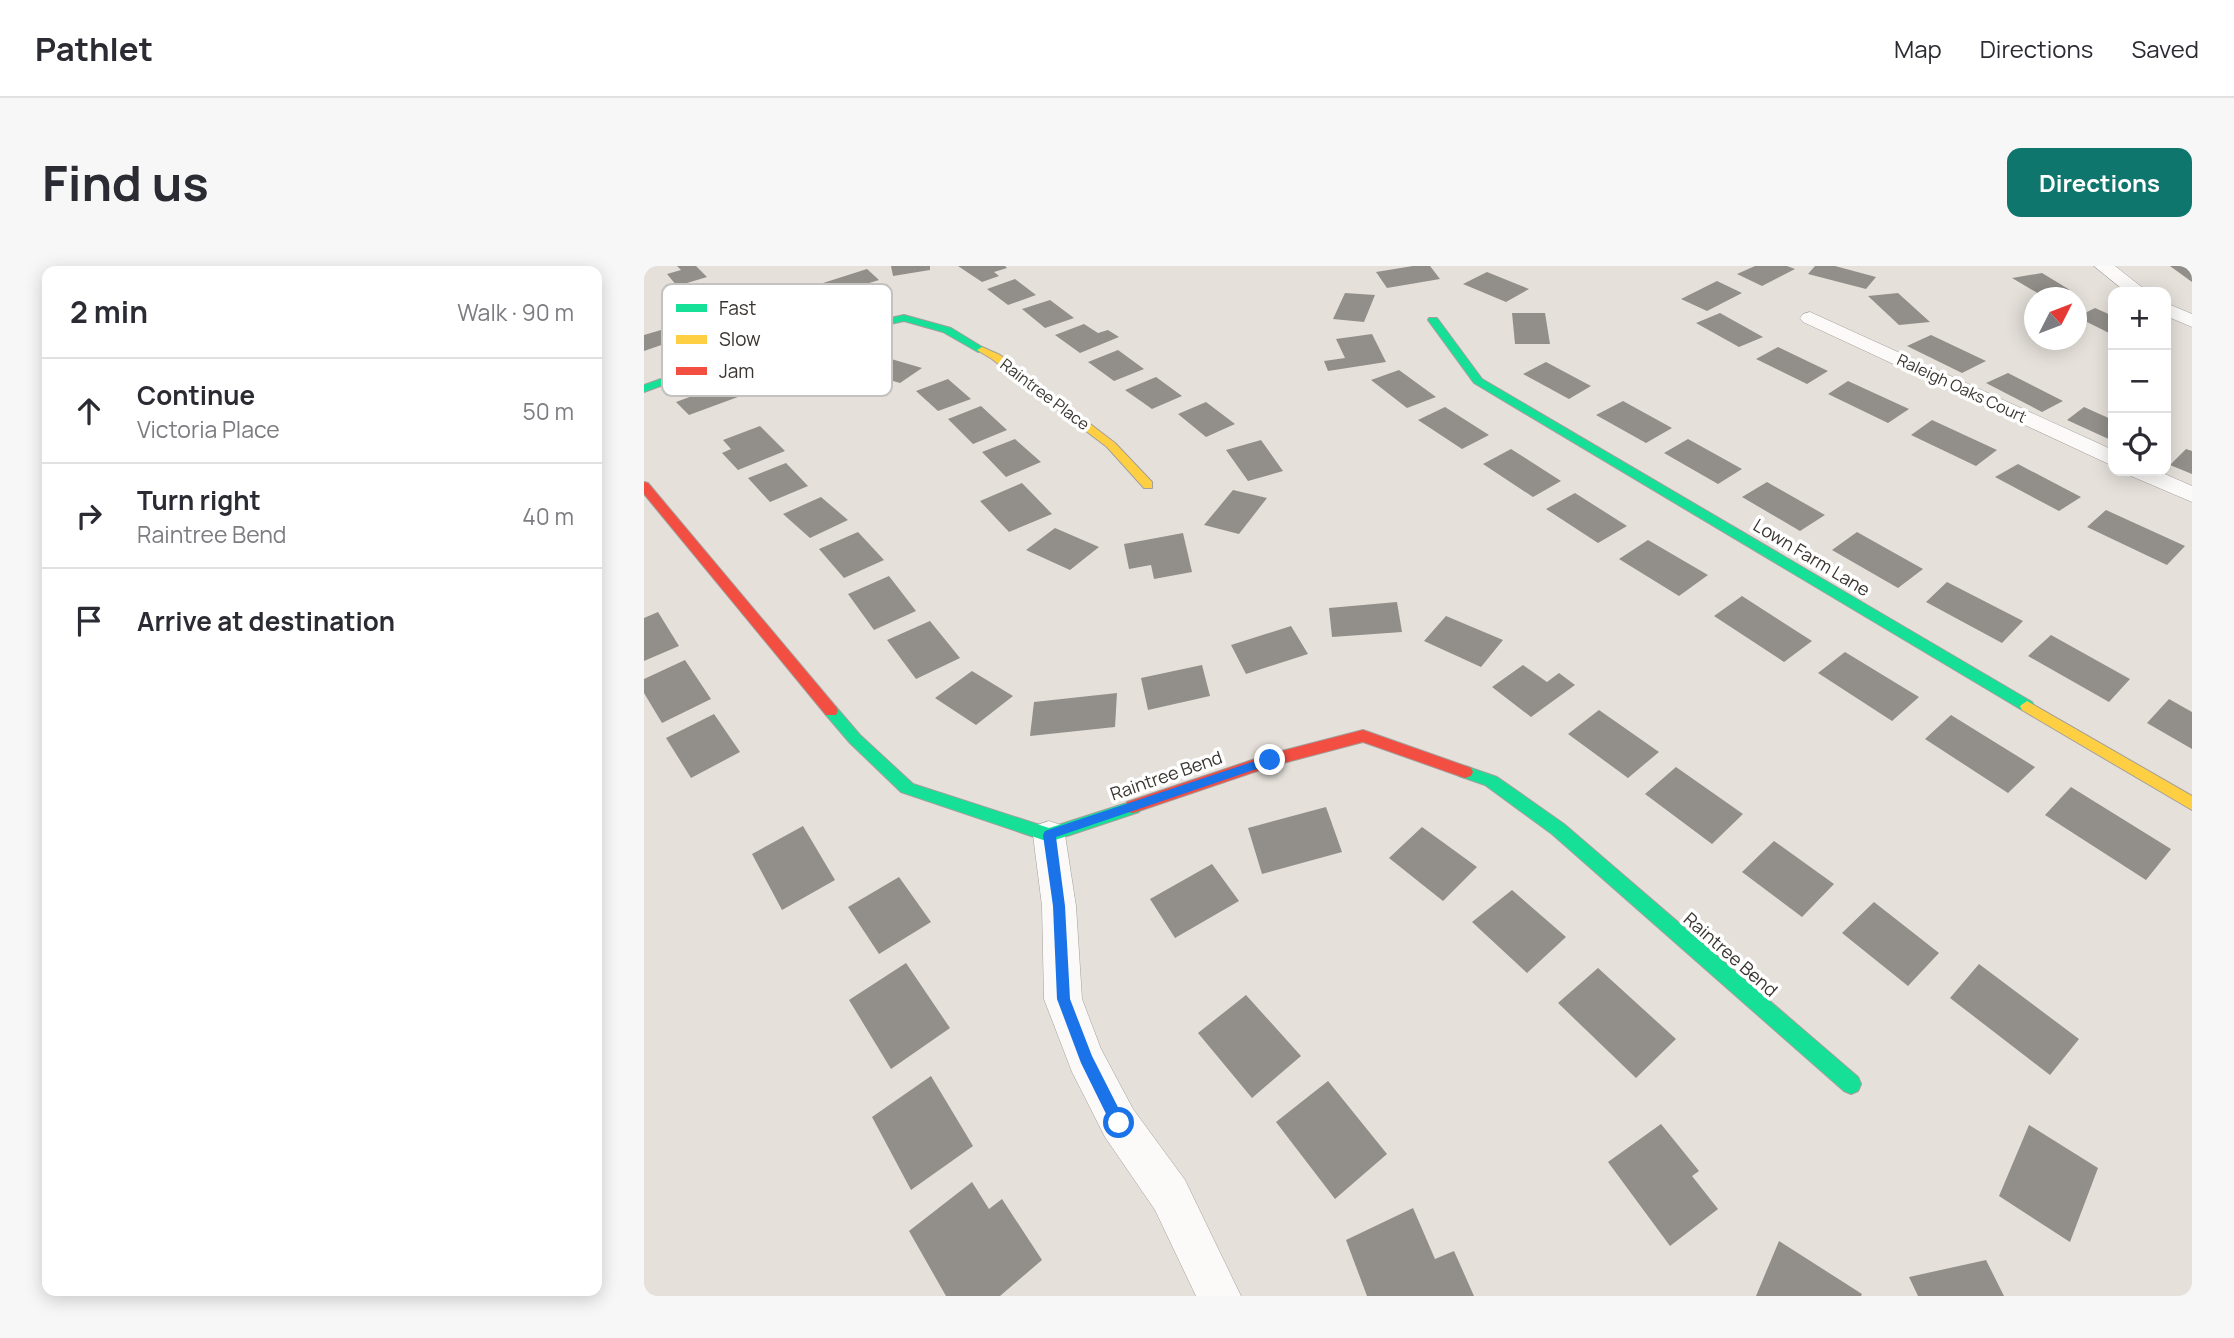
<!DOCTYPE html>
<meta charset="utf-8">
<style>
body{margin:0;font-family:Manrope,sans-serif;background:#f7f7f7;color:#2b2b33}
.controls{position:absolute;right:21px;top:21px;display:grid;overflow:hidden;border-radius:14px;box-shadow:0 4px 18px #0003}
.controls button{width:63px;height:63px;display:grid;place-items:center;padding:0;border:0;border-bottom:2px solid #e1e1e2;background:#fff;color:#2b2b33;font:35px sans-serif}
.compass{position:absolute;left:1380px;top:21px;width:63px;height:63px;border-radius:50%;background:#fff;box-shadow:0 4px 18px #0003;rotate:48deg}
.stop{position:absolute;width:21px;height:21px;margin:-16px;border:5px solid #1a73e8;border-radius:50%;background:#fff}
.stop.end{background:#1a73e8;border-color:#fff;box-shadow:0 2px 7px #0008}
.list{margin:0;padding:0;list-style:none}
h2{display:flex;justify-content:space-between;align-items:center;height:91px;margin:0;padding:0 28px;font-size:30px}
h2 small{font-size:23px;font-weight:400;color:#7c7c81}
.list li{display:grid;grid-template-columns:46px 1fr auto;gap:21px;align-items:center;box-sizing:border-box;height:105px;padding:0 28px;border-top:2px solid #e1e1e2}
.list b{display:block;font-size:26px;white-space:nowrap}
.list p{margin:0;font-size:23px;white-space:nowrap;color:#7c7c81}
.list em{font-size:23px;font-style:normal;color:#7c7c81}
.icon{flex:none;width:38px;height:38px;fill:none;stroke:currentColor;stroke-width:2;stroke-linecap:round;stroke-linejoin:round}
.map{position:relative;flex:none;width:1548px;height:1030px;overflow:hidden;border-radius:14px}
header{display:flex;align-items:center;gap:42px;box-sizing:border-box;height:98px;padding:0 35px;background:#fff;border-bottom:2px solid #e1e1e2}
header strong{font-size:33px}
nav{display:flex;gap:38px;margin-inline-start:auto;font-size:24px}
.intro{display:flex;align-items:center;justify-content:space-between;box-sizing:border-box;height:168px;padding:0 42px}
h1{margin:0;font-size:49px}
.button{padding:18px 32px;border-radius:14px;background:#0f766e;color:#fff;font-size:24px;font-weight:700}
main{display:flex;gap:42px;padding:0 42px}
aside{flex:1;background:#fff;border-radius:14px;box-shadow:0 4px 18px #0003}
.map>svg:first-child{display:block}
.building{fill:#928e8a}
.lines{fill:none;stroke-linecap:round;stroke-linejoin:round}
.street-casing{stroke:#a39f9b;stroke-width:1}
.fast-casing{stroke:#a39f9b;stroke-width:2}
.slow-casing{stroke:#a39f9b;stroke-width:2}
.jam-casing{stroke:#a39f9b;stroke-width:2}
.street{fill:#fbfaf9;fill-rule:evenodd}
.fast{fill:#16e098;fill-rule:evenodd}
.slow{fill:#ffcf43;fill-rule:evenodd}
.jam{fill:#f24e42;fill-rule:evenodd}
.route{fill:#1a73e8}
.labels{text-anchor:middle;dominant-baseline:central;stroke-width:7;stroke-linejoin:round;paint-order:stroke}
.far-street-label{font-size:16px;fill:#3a3531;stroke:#fff}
.street-label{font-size:18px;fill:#3a3531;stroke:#fff}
.key{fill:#fff;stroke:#c4c2c1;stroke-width:2}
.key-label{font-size:19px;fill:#3a3531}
</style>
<header>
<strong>Pathlet</strong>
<nav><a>Map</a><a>Directions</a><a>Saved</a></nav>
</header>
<div class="intro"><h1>Find us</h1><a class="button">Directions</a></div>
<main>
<aside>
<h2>2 min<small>Walk · 90 m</small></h2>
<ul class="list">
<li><svg class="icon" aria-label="ahead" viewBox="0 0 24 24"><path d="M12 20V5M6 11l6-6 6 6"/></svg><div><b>Continue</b><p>Victoria Place</p></div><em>50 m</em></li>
<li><svg class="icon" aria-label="right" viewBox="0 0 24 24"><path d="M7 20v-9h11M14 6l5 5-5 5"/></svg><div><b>Turn right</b><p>Raintree Bend</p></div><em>40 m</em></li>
<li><svg class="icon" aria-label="arrive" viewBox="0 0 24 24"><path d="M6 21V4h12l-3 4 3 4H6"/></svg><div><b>Arrive at destination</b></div></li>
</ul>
</aside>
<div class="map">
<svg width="1548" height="1030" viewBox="0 0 1548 1030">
<rect width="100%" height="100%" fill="#e5e0da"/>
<path class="building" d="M33,0H52L63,11L33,20L23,8L37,4Z
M247,0H286V4L249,10Z
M314,0H361L363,2L350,6L355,10L338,16Z
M769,0H786L796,13L743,22L732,6Z
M1111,0H1143L1151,3L1118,20L1093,8Z
M1171,0H1191L1232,11L1222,23L1164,8Z
M1526,0H1548V16Z
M223,3L235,14L190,28L179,17Z
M843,6L885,23L862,36L819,18Z
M1398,7L1426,24L1421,25L1431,32H1402L1368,12Z
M371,13L392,29L364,39L343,23Z
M1073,15L1098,27L1063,45L1037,33Z
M701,27L731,29L720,56L689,53Z
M1254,27L1286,56L1255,59L1224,30Z
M406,34L430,52L401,62L378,43Z
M1451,42L1469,50V69L1433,51Z
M868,47H901L906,78H871Z
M1076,47L1119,71L1095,81L1052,57Z
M440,58L454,67L464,64L475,71L436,87L411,69Z
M17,64L29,75L0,85V69Z
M728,68L742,96L684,105L680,95L701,92L692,73Z
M1287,69L1342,95L1318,107L1263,80Z
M1134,81L1184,105L1163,118L1112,93Z
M474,84L500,103L470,115L444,96Z
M237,90L278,102L256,117L215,105Z
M902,96L947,120L925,133L879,108Z
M755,104L792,131L763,142L727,114Z
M1364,107L1419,135L1398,146L1342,117Z
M512,111L538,130L508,143L481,124Z
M304,113L327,133L294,145L272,125Z
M89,115L102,128L45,149L32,136Z
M1204,115L1265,143L1244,157L1184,128Z
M979,135L1028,162L1002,177L952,149Z
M562,136L591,158L562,171L534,148Z
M337,140L363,164L329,178L304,153Z
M801,141L845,169L818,183L774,154Z
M1440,141L1469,154V175L1423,154Z
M1288,154L1353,184L1332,200L1267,169Z
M116,160L141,185L94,204L78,187L87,183L79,174Z
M371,173L397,196L362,211L338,186Z
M1044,173L1098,203L1074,218L1020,187Z
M617,174L639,205L604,215L582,184Z
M867,183L917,215L889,231L839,198Z
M1542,183L1548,185V208L1526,199Z
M142,197L164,220L126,236L104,212Z
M1374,198L1437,231L1415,245L1351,211Z
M1123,216L1181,249L1156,265L1098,231Z
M378,217L408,248L365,266L336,235Z
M589,224L623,232L595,268L560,259Z
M931,227L983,260L954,277L902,243Z
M177,231L204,254L166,272L139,248Z
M1462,244L1541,280L1523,299L1443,261Z
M411,262L455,281L426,304L382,284Z
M214,266L240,294L200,312L175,283Z
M1213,266L1279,303L1254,322L1188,284Z
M539,267L548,306L510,313L507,299L485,303L480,278Z
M1004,274L1064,309L1035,330L975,293Z
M245,310L272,345L230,364L204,328Z
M1303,316L1379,355L1358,377L1282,336Z
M1098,330L1168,375L1140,396L1070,350Z
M753,336L758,366L688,371L685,342Z
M14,346L35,380L0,395V352Z
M802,350L859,374L837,401L780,375Z
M286,355L316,392L272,413L243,374Z
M647,360L664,388L602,408L587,379Z
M1407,369L1486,413L1465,436L1384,390Z
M1201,386L1275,431L1248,455L1174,407Z
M41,394L67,433L18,457L0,427V413Z
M558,399L566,430L504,444L497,412Z
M879,399L903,416L915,407L931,419L887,451L848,421Z
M328,405L369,430L332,459L291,432Z
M473,427L471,461L386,470L390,436Z
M1525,433L1548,446V483L1503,457Z
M955,444L1015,486L984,512L924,468Z
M70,448L96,486L47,512L22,472Z
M1307,449L1391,501L1364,527L1281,473Z
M1032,501L1099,548L1068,578L1001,528Z
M1427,521L1527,583L1502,614L1401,549Z
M682,541L698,586L618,608L604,562Z
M159,560L191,614L138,644L108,588Z
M778,561L833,601L799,635L745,592Z
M1130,575L1190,618L1158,651L1098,606Z
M568,598L595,635L531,672L506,633Z
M255,611L287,656L235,688L204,641Z
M868,624L922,671L883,707L828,656Z
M1230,636L1295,687L1264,720L1198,667Z
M262,697L306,762L247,803L205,734Z
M1335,698L1435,773L1406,809L1306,732Z
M954,702L1032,773L992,812L914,737Z
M602,729L657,790L608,832L554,767Z
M287,810L329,880L267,924L228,851Z
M684,815L743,888L691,933L632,856Z
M1017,858L1055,905L1048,910L1074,943L1026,980L964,896Z
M1385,859L1454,902L1426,976L1355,930Z
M328,916L345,943L358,933L398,994L356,1030H302L265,965Z
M769,942L791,993L810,985L830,1030H723L702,974Z
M1135,975L1218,1028L1217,1030H1112Z
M1342,994L1360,1030H1274L1265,1011Z"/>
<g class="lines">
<g class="street-casing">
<path id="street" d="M1450,0H1471L1504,26H1482Z
M1522,37L1548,48V61L1522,50Z
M1166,46L1469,184V200L1159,56L1156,52L1159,48Z
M1483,205H1514L1548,220V236L1487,210Z
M405,555L417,559L421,569L432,640L438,733L457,783L489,843L541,914L597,1030H552L511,944L461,871L428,806L400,733L398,640L389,569L393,559Z"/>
</g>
<g class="fast-casing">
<path id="fast" d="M260,49L307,62L343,84L334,86L299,66L260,55L99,90L0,126V119L92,86Z
M785,52H793L838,113L1388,436L1390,440L1388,444H1378L830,117L784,54Z
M187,439L192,441L216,469L269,518L405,562L489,535L495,536L497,541L495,546L405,576L257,526L206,477L182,449L180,445L182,441Z
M821,500L853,511L920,558L1214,811L1217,818L1214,825L1207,828L1200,825L908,568L841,519L815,510L813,506L815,502Z"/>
</g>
<g class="slow-casing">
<path id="slow" d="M338,81L356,89L471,177L508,216V222H500L463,181L348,93L333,84Z
M1383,435L1548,530V544L1378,444L1376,440Z"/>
</g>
<g class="jam-casing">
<path id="jam" d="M0,216L4,217L192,441L194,445L192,449H182L0,228Z
M719,464L827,502L829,506L827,510L821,512L719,476L628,500L489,547L483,546L481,541L483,536L626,488Z"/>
</g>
<use href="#street" class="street"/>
<use href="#fast" class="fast"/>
<use href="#slow" class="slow"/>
<use href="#jam" class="jam"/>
</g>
<path class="route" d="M626,490L630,491V497L412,571L421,640L426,733L448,790L482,857L480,862L475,864L469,862L437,797L413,733L409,640L399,569L401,565Z"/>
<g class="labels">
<g class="far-street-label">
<text transform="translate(1318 122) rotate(25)">Raleigh Oaks Court</text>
<text transform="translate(401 128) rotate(37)">Raintree Place</text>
</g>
<g class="street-label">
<text transform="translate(1168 291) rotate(31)">Lown Farm Lane</text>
<text transform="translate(522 509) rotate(-19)">Raintree Bend</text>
<text transform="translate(1087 688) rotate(41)">Raintree Bend</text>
</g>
</g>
<rect x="18" y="18" width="230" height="112" rx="10" class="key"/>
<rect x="32" y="38" width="31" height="8" fill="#16e098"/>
<rect x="32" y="69" width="31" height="9" fill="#ffcf43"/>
<rect x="32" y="101" width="31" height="8" fill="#f24e42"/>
<g class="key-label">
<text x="75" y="49">Fast</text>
<text x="75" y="80">Slow</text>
<text x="75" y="112">Jam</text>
</g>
</svg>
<div class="controls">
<button>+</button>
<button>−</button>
<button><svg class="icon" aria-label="locate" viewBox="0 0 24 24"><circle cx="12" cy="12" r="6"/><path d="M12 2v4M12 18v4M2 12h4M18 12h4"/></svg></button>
</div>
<svg class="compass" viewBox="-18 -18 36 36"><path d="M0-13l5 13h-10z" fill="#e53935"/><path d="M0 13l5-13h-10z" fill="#7c7c81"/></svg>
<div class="stop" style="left:475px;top:857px"></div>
<div class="stop end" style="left:626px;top:494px"></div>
</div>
</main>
